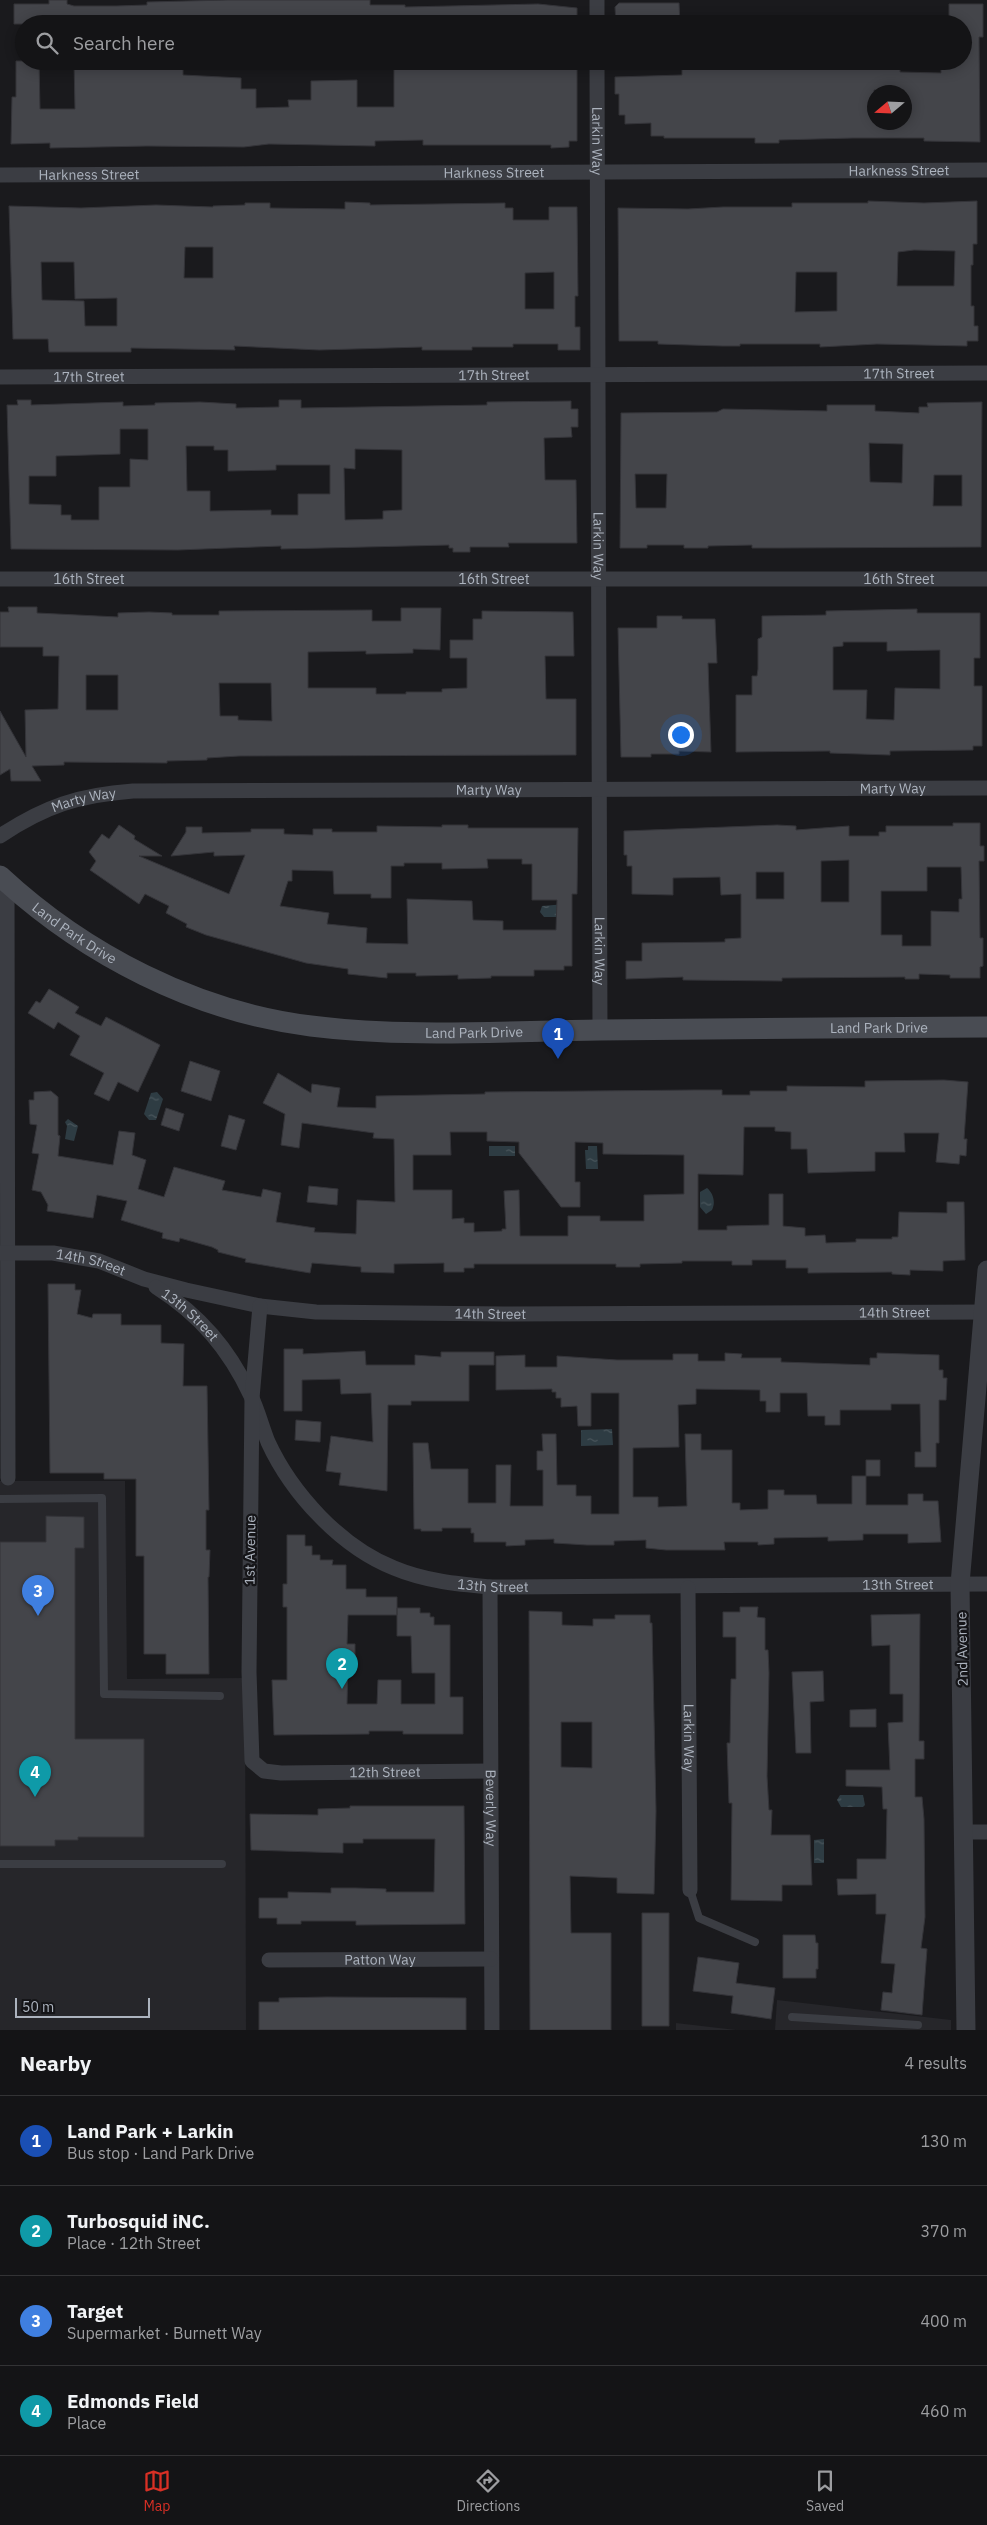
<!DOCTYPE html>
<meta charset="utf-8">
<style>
body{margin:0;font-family:"IBM Plex Sans",sans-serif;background:#212123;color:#f1f3f6}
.compass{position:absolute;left:867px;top:85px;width:45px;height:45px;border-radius:50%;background:#141416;box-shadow:0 2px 12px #0003;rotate:251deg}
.scale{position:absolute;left:15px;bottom:12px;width:135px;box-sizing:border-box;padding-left:5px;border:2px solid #acb3be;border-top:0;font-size:14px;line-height:18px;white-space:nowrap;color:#acb3be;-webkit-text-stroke:4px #151518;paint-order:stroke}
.you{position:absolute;left:680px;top:734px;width:18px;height:18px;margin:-12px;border:4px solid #fff;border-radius:50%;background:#1a73e8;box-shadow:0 0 0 8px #1a73e833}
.badge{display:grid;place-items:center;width:32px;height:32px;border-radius:50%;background:#d93025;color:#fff;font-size:16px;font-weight:700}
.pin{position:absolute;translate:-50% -41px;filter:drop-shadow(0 1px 2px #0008)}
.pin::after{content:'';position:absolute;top:26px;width:18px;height:15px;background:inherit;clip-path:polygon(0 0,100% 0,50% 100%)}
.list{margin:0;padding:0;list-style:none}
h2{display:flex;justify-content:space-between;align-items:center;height:65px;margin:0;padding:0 20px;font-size:21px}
h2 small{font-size:16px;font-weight:400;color:#9d9ea1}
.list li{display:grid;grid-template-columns:32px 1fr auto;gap:15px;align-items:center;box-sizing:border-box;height:90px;padding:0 20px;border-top:1px solid #333335}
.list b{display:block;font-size:19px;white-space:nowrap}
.list p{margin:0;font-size:16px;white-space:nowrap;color:#9d9ea1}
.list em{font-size:16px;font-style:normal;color:#9d9ea1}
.icon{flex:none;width:28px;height:28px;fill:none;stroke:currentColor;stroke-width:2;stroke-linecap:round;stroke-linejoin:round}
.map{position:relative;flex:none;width:987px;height:2030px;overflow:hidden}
.search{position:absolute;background:#141416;box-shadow:0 2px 12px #0003;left:15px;right:15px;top:15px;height:55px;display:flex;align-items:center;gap:12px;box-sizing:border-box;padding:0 18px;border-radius:28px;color:#9d9ea1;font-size:19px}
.sheet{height:425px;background:#141416}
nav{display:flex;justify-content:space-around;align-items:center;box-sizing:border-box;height:70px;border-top:1px solid #333335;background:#141416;font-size:14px;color:#9d9ea1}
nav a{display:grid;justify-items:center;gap:2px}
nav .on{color:#d93025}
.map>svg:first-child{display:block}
.built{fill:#26262a}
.water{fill:url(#water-ripples)}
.building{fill:#44454a;stroke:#343439;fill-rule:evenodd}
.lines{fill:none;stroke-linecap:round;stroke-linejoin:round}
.service{stroke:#3b3d43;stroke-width:8}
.minor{stroke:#3b3d43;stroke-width:15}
.tertiary{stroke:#3b3d43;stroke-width:19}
.secondary{stroke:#494c53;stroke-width:21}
.labels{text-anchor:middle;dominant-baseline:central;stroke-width:4.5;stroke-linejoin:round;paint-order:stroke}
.street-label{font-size:14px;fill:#acb3be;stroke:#151518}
</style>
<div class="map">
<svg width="987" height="2030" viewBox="0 0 987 2030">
<defs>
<pattern id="water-ripples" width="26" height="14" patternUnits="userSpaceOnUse" patternTransform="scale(1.25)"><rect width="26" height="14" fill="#2e3c43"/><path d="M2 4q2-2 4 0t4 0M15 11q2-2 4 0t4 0" fill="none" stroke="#4a565c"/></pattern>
</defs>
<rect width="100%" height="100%" fill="#1a1a1d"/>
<path class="built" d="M0,1481H125L127,1679L245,1678L246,2030H0Z
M777,2000L951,2020V2030H775Z
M676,2023L736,2030H676Z"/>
<path class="water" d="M566,904V917H544L540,912L542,906Z
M157,1092L163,1099L156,1120H149L144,1114L151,1093Z
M68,1119L78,1126L74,1141L65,1139L67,1126L65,1122Z
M489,1146H515V1156H489Z
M588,1146H597L598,1169H586L585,1150H588Z
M707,1188C713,1193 716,1202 712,1210L706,1214L700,1207V1192Z
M612,1429L613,1445L581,1446V1430Z
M840,1795H863L865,1805L863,1807H841L837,1800Z
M824,1839V1863H814V1840Z"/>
<path class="building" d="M49,0H67V4L74,6H116L147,5V2L227,0H370V5H405V7L538,4L577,8V24H14V4H49Z
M619,3H679L680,24H616L615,7Z
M949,4H983V37H979L980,142L924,141V138H853L779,140V143H755V138H664V136H651V123L625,124V115H619V94H615V77L682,75V61H900V72L941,73V61H963V24H949ZM874,90H904V122H874Z
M16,61H39L40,109H75L74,61H183V75L241,78V89H256V108L289,107L288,100H311V81L357,80V107H394V61H577V141H569V147L551,148V145H423V140L375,141V146L269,144L244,147L147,146L50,148V143L11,144L12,97H16Z
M868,201L924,203L977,201V244H973V265H971V306H974V326H978V341H967V346L877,344L820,347V344H740V346H722L658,344V341H619L618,208L688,209L723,207H792V203H868ZM914,250L955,251L954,286H897L898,252ZM796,272H837V311L795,312Z
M345,202L370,203V205L505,203V208H513V220H549V207H577L578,296H575V327H580V350H558V344H513V347H472V350H422V347L319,350L234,346L235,350L131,348V352H49L48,339H13L9,206L81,208L156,205L213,207V206L245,205V203H270V208L345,209ZM185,247H213V278H184ZM41,262H74L75,299L117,298V326H85L84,301L42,300ZM554,272V309H525V273Z
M17,400H31V405L123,402V406L155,405V403L200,402L236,404V408L279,407V400H301V408L487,405V402L571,401V409H578V427H571L572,437L544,438L545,480H576L577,543H508L509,547H470V552H453V548H449V545L281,549V546L178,550L11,549L7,405H18ZM120,429H148V460L130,459V487H99V520H71V515H61V505L29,504V476H56V456L120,454ZM186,446H214V450H228V471L276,470V465H330V494H298V515H271V510L210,511V491H187ZM355,449L402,450V510L383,511V519L345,520L344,468L355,469Z
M982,402L981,547L784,548H752V545L708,546V548H684V545H647V548H620L621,413L717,412L723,409L827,411V405H875V411L919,413V407H928L927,403ZM869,443L903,444L902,483L870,482ZM635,474H667L666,508H636ZM934,475H962V506H933Z
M8,607H37V613L118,617V613L149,612L172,613V615H219V611L372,610V621H401V608H441L440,650L413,649V653L366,654V651L308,652V688H376V694H406V692H442V689L467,688V658H450V640H473V619H482V611L573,612L574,656H545L546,699H576V755L239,756L207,758V760L167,761V763L64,762V765L32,766L41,781H11L10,769L0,775V711L26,757L25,710L58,709L59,656H43V647H0V612H9ZM86,675H118V710H86ZM219,683H271L272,721L238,720V716H220Z
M917,609V613H980V658H974V686H982V746H973V750L890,751V755L830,753V751L736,752V695H752V676H757L758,669V639L762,637V616L826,615V611ZM843,642H887V651L940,650V689L895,688L894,720L866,719L867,690H833V647L843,646Z
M657,616H682V619H715L717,663H708L711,752L679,751V754H651V757H621L618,628H657Z
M953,823H980V846H984V861H979L980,938H983V966L980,967V978H950V975L919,974V979H905V977L782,978V981L683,980V977L626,979V961H642V943L725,942V939L741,938V894L721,895L720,877L673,878V895L632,894V866H627V855H624V831L777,825L796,826V830L849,826V836H879V832H886V826H953ZM849,860V902H821V861ZM927,867H961L962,899H959V912L931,911V946H902V935H881V891H927ZM756,872H784V899H756Z
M119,825L135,836L134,839L162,856H139L229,894L245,855L214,856V852L171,856L186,832V827H202V833L251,832V829H284V834L313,835V829H332V832H377V826L442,827V825H468V828H578L577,894H572V966H564V970H534V976H491V978L458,979V975L416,976V973H387V978L377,977L348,974V969L306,963L206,935L186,927L187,924L166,913L169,906L145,894L139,904L90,870L96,861L89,852L102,834L109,839ZM487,859H522V864H532V900H557L556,930H503V921L473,920L472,901L407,899L408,944L366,943L367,928L327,924L329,913L280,906L288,881H292V870L333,871L334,894H371V898H391V866H404V863H442V869L488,868Z
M49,989L79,1007L75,1013L101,1026L106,1017L160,1045L138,1092L118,1082L109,1101L94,1094L104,1073L70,1055L80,1036L58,1022L54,1029L28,1013L36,1001L40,1003Z
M190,1061L220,1071L211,1101L181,1091Z
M278,1073L311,1093L312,1084L340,1088L337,1107L376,1108V1096L485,1094V1092L693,1090H722V1095H750V1091H787V1086L865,1087V1081L944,1080L968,1082L964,1139H967L966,1156L960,1155L959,1164L936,1162L939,1133H904L905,1152H875V1171L808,1173L807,1149H791V1132L775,1131V1127H744L743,1175L698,1174V1230H727V1226L769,1225V1194H783V1226L805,1228V1236L825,1235L826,1243L856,1242V1239H892V1237H898L899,1212L947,1213V1202H964L965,1260L943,1261V1271L910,1270V1275L892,1274V1272L808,1273V1268H786V1260H752V1265H732V1261H682V1263L640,1264V1267H616V1264H474V1268H464V1272H444V1263L394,1264V1273L361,1272V1267L312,1263L310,1273L245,1262L246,1259L218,1252V1250L212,1247L180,1238L179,1242L162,1238L163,1233L121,1220L127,1201L97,1195L93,1218L47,1211L48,1205L41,1192L32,1190L39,1154L32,1153L37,1125L30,1124L29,1100H34V1092L51,1091L58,1097V1135L60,1136L58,1156L113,1165L119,1131L135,1133L132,1155L146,1160L138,1189L164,1197L174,1167L225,1181L222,1190L261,1197L263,1189L281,1193L276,1222L315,1228L314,1232L356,1234L357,1200L395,1202L394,1139L373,1138L374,1133L302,1123L299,1148L281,1145L285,1114L263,1103ZM450,1132H487V1141L519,1142V1153L561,1207H580V1182H575V1142L603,1143V1154L684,1155V1194L644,1195V1221H600V1216H568V1236H520L519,1190L504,1191L506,1229H502V1231L474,1232V1223H464V1218L452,1219V1190H413V1155H451Z
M166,1108L184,1114L179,1131L161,1125Z
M229,1115L245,1120L236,1150L221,1146Z
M309,1186L338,1189L337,1205L307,1202Z
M48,1284H75V1290H81L77,1314L92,1318L93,1314H121V1325H161V1343L184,1344L183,1386H207L209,1510H206V1550H210L209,1577H208L209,1674H166V1654H144V1556H136V1479H104V1473H50Z
M284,1349H303V1354L365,1351L366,1365H415V1355L441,1357V1352H494V1365H469V1401H411V1405H388L387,1491L339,1485L341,1473L326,1471L331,1436L373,1442L371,1393L341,1394L340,1379L302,1380V1411H284Z
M725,1353L742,1354L741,1358H781V1362L870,1365V1358H877V1353L939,1355V1370H943V1378H947L946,1400H939V1443H936V1467H915V1452H921L920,1404H891V1410H840V1425H825V1416H808L807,1393H780V1412H766V1401H760V1390L696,1389V1404L678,1405L679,1447L633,1448V1497H658V1507L687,1506L685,1434H701V1450H732V1503H740V1510L768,1509V1490H784V1495H816L817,1504H852V1476H866V1505H908V1494H923V1501H938L941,1542L908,1543V1534H863V1540L828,1541V1537L774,1538V1544L758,1545V1542H724L725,1550H666L646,1548V1540L614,1541V1545H587L554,1543V1539L525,1540V1545L506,1546V1542H474V1533H471V1528H442V1531H421V1529H414L413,1443H428L431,1469H468V1503H496V1465H511L510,1506H543V1470H537V1451H543L542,1434H556L557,1485H576V1496H591V1514H619V1393H591V1426H578L577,1406L561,1407V1398H556V1392H552V1389L496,1390V1356L525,1355V1367H557V1356L617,1360H673V1354H698V1361H725Z
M296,1420L321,1422L320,1442L295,1440Z
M866,1460H880V1476H866Z
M46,1516L84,1517V1548H75V1739H144V1837H78V1840H55V1846H0V1542H46Z
M287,1535H305V1546H312V1555H320V1560H333L332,1565H346V1589H366V1597H397V1615H348L347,1644H355V1658H348L347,1704H377L378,1680H401V1704H435V1673H412L411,1636H397V1608H420V1613H430V1617H434V1625H450V1697H463V1734H403V1731H369V1734L274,1735L272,1680H287V1607H283V1584H287Z
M740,1607H758L757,1617L765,1618V1650H768L769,1673L767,1776L769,1810H772L771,1835H810L812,1885H782V1901L731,1900L732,1803H729L727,1743H730L731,1679H736V1637H723V1612H740Z
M529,1611L562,1612V1625L593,1626V1619H615V1615H650V1623H652L656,1811L654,1894L617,1893V1878L570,1876L571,1933H611V2030H530ZM561,1722H592V1768L561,1767Z
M920,1614L919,1741H924V1759H915V1797H922L924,1819L925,1917L921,1948L927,1949L922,2015L881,2010L883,1992L892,1993L895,1964L881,1963L886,1914H876V1894L838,1895L837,1879H857V1859H886L887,1809H883L882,1787L846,1786V1770H890L888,1723L903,1722V1694H890V1645L872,1646L871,1615Z
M823,1671L824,1701L810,1702L811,1753H796L792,1672Z
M876,1709V1727H850V1710Z
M350,1806H464L465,1924L356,1925V1921H301V1924H277V1918H259V1898H288V1892L331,1893V1888H356L386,1889V1892H434L435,1839H363V1843H343V1853L251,1850L250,1814L318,1815V1809L350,1808Z
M642,1913H669V2026H642Z
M783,1935H815L816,1943H818V1969H816V1978H783Z
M698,1957L739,1963L736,1983L775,1988L771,2019L731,2013L733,1996L693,1991Z
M327,1997L466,1998V2030H259V2002H279V1998Z"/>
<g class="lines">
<path class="service" d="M0,1499L102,1498L104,1694L220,1696
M0,1864H222
M690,1890L699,1918L755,1942
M792,2017L918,2025"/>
<g class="minor">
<path d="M597,24V0"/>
<path id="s1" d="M597,61L600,1030"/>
<path id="s2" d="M0,175L987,170"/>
<path id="s3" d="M0,377L987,373"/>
<path id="s4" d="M0,579H987"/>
<path id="s5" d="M0,836C45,806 79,795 133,791L987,788"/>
<path d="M7,882L8,1478"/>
<path id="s6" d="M0,1253H53L99,1261L144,1279L186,1290L260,1306L316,1312L504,1314L987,1312"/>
<path id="s7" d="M156,1287C200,1315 229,1349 251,1396C258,1411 262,1427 268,1442C292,1494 341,1547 394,1568C425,1581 457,1584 490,1587L987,1584"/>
<path id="s8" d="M260,1306L252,1398L249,1672L252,1761L264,1771L281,1773L490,1771"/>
<path id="s9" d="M490,1587L492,2030"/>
<path id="s10" d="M688,1588L690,1890"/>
<path d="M964,1832H987"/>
<path id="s11" d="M269,1960L491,1959"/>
</g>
<path class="tertiary" d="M966,2030L960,1584L987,1270"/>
<path class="secondary" id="s12" d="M0,876C84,954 196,1012 311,1026C407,1038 504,1031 600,1030C729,1028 858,1028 987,1027"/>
</g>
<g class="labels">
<g class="street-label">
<text stroke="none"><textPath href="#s1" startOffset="80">Larkin Way</textPath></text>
<text stroke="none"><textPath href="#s2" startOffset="899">Harkness Street</textPath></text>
<text stroke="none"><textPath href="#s2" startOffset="494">Harkness Street</textPath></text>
<text stroke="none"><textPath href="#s2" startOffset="89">Harkness Street</textPath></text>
<text stroke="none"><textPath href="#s3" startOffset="899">17th Street</textPath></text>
<text stroke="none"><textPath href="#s3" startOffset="494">17th Street</textPath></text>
<text stroke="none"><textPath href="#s3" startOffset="89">17th Street</textPath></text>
<text stroke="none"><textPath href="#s1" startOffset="485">Larkin Way</textPath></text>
<text stroke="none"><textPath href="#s4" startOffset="89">16th Street</textPath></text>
<text stroke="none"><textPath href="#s4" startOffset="494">16th Street</textPath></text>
<text stroke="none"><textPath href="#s4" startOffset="899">16th Street</textPath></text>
<text stroke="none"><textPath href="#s5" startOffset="902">Marty Way</textPath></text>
<text stroke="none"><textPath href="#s5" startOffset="498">Marty Way</textPath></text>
<text stroke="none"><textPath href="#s5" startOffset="92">Marty Way</textPath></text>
<text stroke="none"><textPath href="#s12" startOffset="94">Land Park Drive</textPath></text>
<text stroke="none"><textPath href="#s1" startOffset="890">Larkin Way</textPath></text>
<text stroke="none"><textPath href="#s12" startOffset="919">Land Park Drive</textPath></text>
<text stroke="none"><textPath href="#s12" startOffset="514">Land Park Drive</textPath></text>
<text stroke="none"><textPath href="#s6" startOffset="92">14th Street</textPath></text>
<text stroke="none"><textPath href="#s6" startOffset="902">14th Street</textPath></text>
<text stroke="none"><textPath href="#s6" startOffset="498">14th Street</textPath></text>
<text stroke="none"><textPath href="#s7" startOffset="44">13th Street</textPath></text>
<text transform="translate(250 1550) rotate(-89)">1st Avenue</text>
<text stroke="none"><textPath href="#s7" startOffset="479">13th Street</textPath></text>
<text stroke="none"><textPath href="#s7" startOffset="884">13th Street</textPath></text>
<text transform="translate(962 1649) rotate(-91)">2nd Avenue</text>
<text stroke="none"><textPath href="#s10" startOffset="150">Larkin Way</textPath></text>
<text stroke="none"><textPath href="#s8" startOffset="592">12th Street</textPath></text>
<text stroke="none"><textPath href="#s9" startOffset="221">Beverly Way</textPath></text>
<text stroke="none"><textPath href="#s11" startOffset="111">Patton Way</textPath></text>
</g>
</g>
</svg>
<svg class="compass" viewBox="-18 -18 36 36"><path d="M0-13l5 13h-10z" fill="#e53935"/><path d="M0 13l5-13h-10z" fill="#9d9ea1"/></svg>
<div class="scale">50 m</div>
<div class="you"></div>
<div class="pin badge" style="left:558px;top:1059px;background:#1a4fb4">1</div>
<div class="pin badge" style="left:342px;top:1689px;background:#0f9aa8">2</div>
<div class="pin badge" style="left:38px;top:1616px;background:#3f7fe0">3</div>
<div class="pin badge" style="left:35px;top:1797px;background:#0f9aa8">4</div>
<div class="search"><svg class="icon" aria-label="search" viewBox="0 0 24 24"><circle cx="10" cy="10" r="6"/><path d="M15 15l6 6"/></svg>Search here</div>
</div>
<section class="sheet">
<h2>Nearby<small>4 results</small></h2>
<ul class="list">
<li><span class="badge" style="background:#1a4fb4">1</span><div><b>Land Park + Larkin</b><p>Bus stop · Land Park Drive</p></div><em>130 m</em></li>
<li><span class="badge" style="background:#0f9aa8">2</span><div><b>Turbosquid iNC.</b><p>Place · 12th Street</p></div><em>370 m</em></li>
<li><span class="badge" style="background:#3f7fe0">3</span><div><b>Target</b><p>Supermarket · Burnett Way</p></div><em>400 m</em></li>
<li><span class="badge" style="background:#0f9aa8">4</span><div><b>Edmonds Field</b><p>Place</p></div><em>460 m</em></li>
</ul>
</section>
<nav>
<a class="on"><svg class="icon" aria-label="map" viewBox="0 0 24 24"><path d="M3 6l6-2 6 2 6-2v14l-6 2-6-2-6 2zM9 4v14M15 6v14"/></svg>Map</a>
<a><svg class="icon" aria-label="directions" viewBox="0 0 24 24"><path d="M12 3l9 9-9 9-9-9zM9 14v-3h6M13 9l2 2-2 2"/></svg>Directions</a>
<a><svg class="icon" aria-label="saved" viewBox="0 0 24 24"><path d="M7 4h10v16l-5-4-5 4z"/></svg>Saved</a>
</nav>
